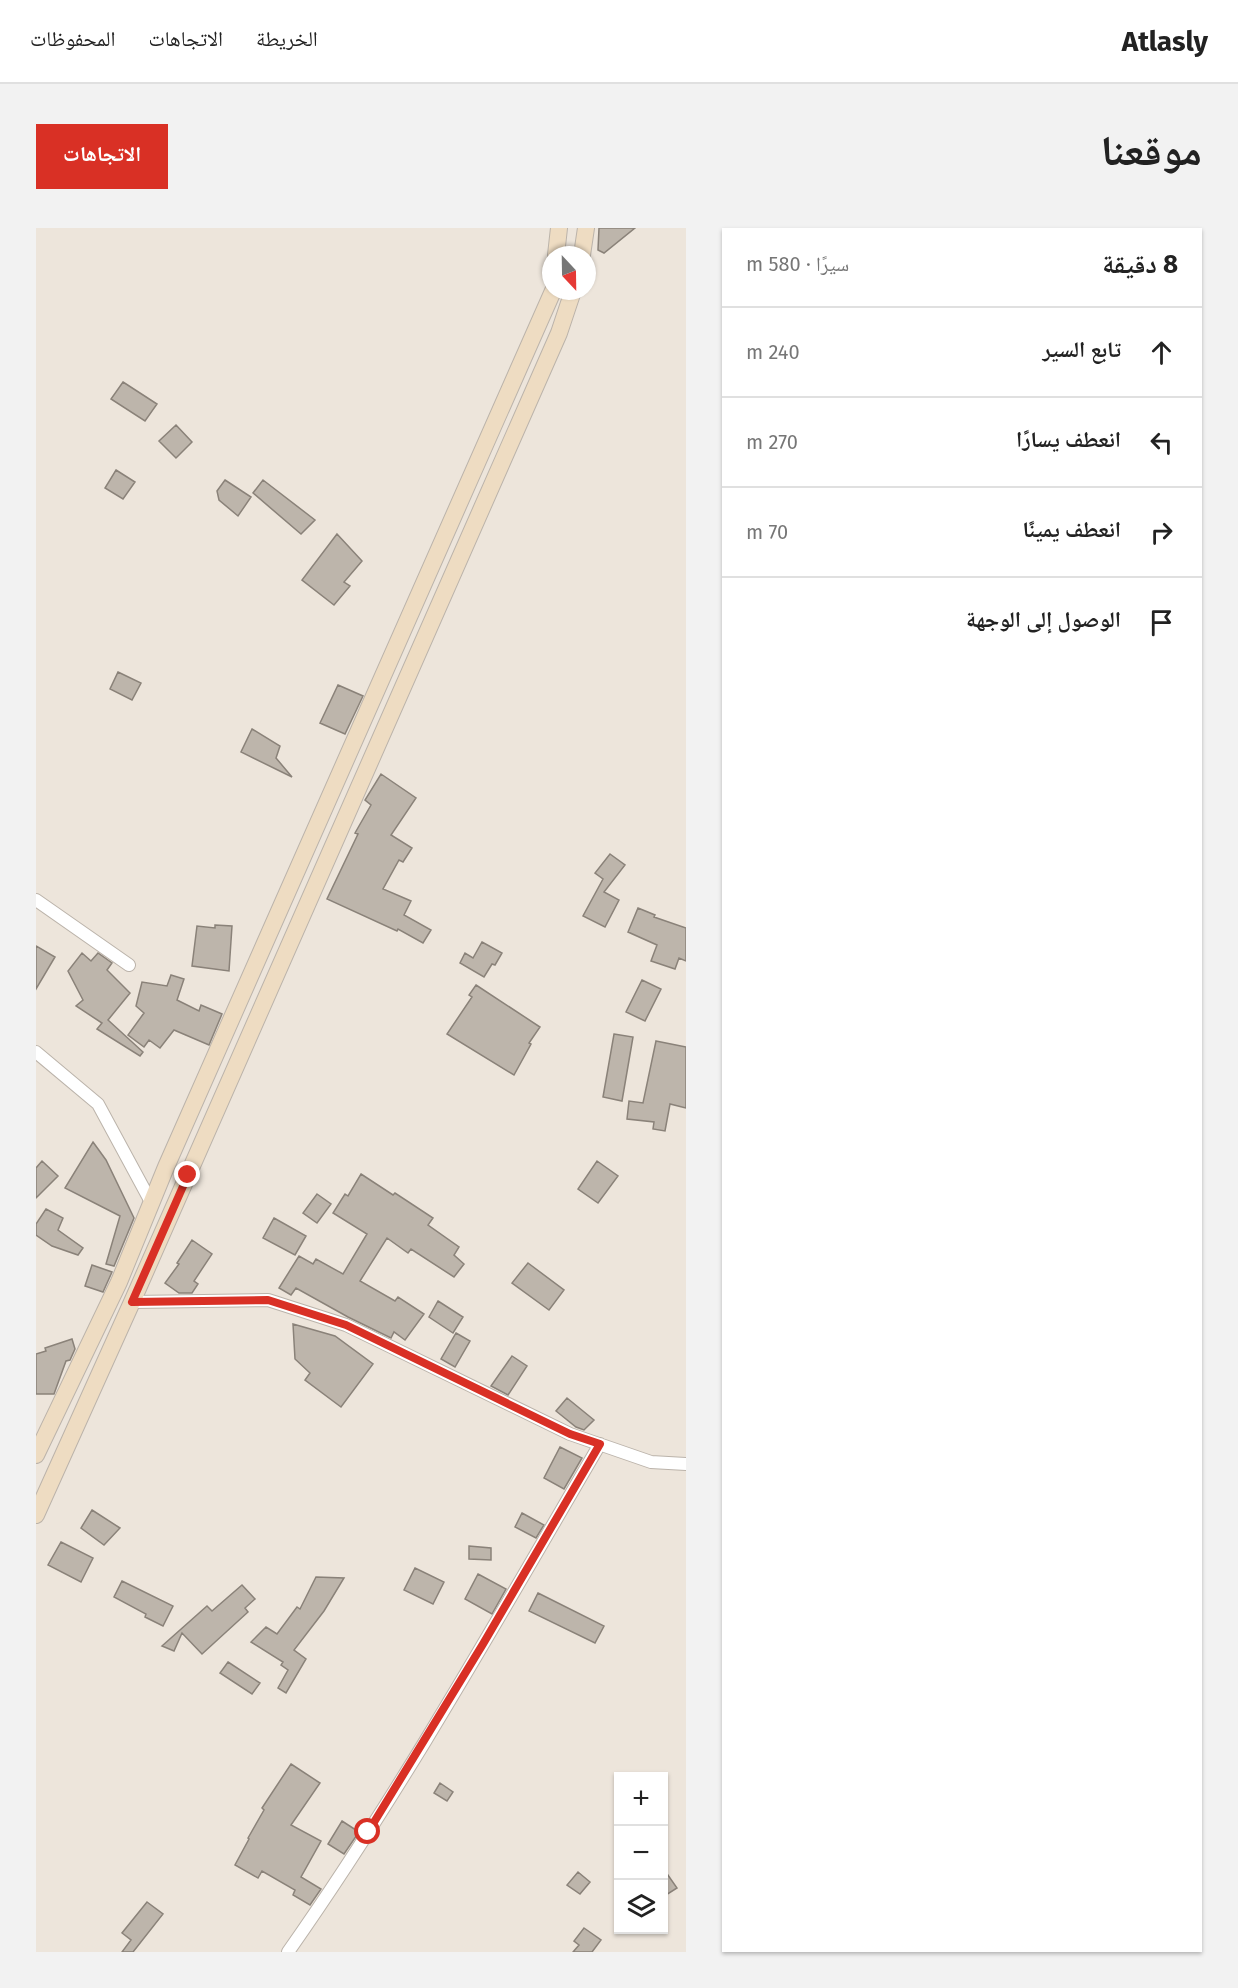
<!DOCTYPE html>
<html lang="ar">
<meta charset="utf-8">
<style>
body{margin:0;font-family:"Fira Sans","Noto Naskh Arabic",sans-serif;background:#f2f2f2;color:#222;direction:rtl}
.controls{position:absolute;right:18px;bottom:18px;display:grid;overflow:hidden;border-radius:0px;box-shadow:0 2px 4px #0004}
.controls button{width:54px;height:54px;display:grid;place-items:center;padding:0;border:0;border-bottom:2px solid #e0e0e0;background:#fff;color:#222;font:30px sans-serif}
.compass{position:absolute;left:506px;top:18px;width:54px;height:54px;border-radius:50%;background:#fff;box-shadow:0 2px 4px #0004;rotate:158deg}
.stop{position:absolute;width:18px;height:18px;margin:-14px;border:4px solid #d93025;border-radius:50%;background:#fff}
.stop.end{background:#d93025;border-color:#fff;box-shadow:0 2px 6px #0008}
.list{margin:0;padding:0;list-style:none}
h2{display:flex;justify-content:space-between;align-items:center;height:78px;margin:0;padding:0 24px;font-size:26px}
h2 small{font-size:20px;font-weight:400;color:#767676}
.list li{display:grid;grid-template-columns:39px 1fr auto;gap:18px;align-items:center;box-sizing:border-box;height:90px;padding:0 24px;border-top:2px solid #e0e0e0}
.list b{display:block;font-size:22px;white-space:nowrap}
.list em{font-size:20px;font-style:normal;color:#767676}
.icon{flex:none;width:33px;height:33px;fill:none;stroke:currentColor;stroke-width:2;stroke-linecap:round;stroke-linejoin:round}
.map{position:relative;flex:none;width:650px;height:1724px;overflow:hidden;direction:ltr;border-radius:0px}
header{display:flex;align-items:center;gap:36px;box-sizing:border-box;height:84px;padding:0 30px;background:#fff;border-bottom:2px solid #e0e0e0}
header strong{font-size:28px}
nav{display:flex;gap:33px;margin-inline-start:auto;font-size:21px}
.intro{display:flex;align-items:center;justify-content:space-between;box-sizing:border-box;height:144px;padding:0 36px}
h1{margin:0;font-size:42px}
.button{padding:15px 27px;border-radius:0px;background:#d93025;color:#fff;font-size:21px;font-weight:700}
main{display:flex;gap:36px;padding:0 36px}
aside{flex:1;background:#fff;border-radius:0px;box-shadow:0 2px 4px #0004}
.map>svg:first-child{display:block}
.building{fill:#bdb5ab;stroke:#8a8279;stroke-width:1.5}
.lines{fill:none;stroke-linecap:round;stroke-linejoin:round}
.minor-casing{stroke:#bbb3aa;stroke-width:14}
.secondary-casing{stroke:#bbb3aa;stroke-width:18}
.minor{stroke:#fff;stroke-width:12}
.secondary{stroke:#eedcc2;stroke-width:16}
.route{stroke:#d93025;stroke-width:8}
</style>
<header>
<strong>Atlasly</strong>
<nav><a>الخريطة</a><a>الاتجاهات</a><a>المحفوظات</a></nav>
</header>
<div class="intro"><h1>موقعنا</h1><a class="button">الاتجاهات</a></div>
<main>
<aside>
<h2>8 دقيقة<small>سيرًا · 580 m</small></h2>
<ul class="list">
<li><svg class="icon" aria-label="ahead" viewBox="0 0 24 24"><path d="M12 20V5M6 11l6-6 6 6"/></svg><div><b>تابع السير</b></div><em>240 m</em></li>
<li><svg class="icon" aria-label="left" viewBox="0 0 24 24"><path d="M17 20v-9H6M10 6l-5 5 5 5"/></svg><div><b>انعطف يسارًا</b></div><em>270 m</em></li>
<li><svg class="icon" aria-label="right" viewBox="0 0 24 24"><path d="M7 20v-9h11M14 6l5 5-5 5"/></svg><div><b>انعطف يمينًا</b></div><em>70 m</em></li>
<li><svg class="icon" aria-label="arrive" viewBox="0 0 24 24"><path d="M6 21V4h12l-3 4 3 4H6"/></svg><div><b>الوصول إلى الوجهة</b></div></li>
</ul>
</aside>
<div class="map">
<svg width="650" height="1724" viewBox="0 0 650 1724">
<rect width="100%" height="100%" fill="#ede5db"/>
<path class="building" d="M563,0H599L568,25L562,22Z
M87,154L121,176L109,193L75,171Z
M140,197L156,214L140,230L123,213Z
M80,242L99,254L87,271L69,260Z
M189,252L215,269L202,288L183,272L181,263Z
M227,252L279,292L265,306L217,265Z
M301,306L326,333L308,354L314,358L298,377L266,352Z
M82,444L105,455L96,472L74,461Z
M302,457L327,468L309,506L284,495Z
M216,501L244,518L240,530L256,549L205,524Z
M345,546L380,570L355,607L376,620L367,634L363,632L347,661L375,673L368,687L395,702L387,715L362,701L361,703L291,671L322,606L319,605L335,577L329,572Z
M574,626L589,637L568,664L583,672L569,699L547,688L567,651L559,645Z
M602,680L619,687L618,689L650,700V733L643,730L639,741L615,733L621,717L592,704Z
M179,697L196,698L193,743L156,738L161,698L179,700Z
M446,714L466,725L459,737L456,736L448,749L424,735L429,725L437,730Z
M0,718L19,729L0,761Z
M46,725L55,733L62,725L76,735L71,742L94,765L72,792L107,824L104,828L61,801L66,795L40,778L47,772L32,743Z
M135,747L148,751L141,772L163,783L165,777L186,786L173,817L138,802L124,820L113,812L108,819L92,807L108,785L100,778L106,754L131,758Z
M606,752L625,761L609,793L590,784Z
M440,757L504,799L493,815L495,816L478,847L411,806L436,769L433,767Z
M578,806L597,809L586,873L567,869Z
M620,813L650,819V880L634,876L629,903L617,901L618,894L591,891L593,873L607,875Z
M57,914L70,932L98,990L78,1038L70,1036L84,988L29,960Z
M6,933L22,948L0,970V940Z
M561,933L582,948L562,975L542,961Z
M325,946L357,967L359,965L397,990L392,997L423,1019L418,1027L428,1036L418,1049L375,1021L372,1025L351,1010L324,1053L359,1073L362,1069L388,1086L369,1112L358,1104L355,1110L312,1089L260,1060L255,1067L243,1060L263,1028L277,1036L280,1031L307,1046L331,1006L297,985L309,966L312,968Z
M281,966L295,976L281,995L267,985Z
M10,981L27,990L22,1002L47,1020L42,1027L16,1018L0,1007V996Z
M238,990L270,1008L259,1027L227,1010Z
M156,1012L176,1026L158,1053L162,1056L156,1065H143L129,1055L143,1036L141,1035Z
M492,1035L528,1062L513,1082L476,1055Z
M56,1037L76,1044L67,1064L49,1058Z
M402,1073L427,1089L417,1105L393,1089Z
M257,1096L299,1108L337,1136L305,1179L269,1152L274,1145L259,1131Z
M420,1105L434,1113L419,1139L405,1131Z
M36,1111L39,1121L34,1132L30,1133L18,1166H0V1126L10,1123L9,1120Z
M476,1128L491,1138L472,1167L455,1158Z
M531,1170L558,1192L548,1202L540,1199L520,1183Z
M524,1219L546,1230L528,1261L508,1250Z
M56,1282L84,1300L68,1317L45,1300Z
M486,1285L508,1297L500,1310L479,1299Z
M25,1314L57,1330L45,1354L12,1337Z
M433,1318L455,1320V1332L433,1331Z
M379,1340L408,1354L397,1376L368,1362Z
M442,1346L470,1361L456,1386L429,1371Z
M280,1349L308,1350L288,1383L258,1422L270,1431L250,1465L242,1460L252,1442L245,1437L247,1434L215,1414L230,1399L241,1406L261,1379L264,1381Z
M86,1353L137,1378L127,1398L109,1389L110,1386L78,1369Z
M206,1357L219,1371L209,1380L212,1384L166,1426L146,1405L138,1423L126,1418L171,1378L176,1383Z
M502,1365L568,1398L559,1415L493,1383Z
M192,1434L224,1455L216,1466L184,1445Z
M255,1536L284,1555L255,1597L285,1613L265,1649L285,1661L274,1677L257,1667L259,1662L226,1643L222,1650L199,1637L213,1611L212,1610L228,1582L226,1580Z
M404,1555L417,1564L411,1573L398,1565Z
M306,1593L323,1604L308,1626L292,1616Z
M627,1640L641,1660L627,1669Z
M542,1644L554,1654L544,1666L531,1657Z
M111,1674L127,1686L97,1724H86L95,1712L86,1705Z
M548,1700L565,1712L556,1724H537L543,1717L538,1713Z"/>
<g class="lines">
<g class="minor-casing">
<path id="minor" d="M0,672L93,737
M0,824L62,876L115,974
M96,1074L232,1072L310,1097L534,1206L615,1234L650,1236
M252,1724C366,1562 464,1387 564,1216"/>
</g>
<g class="secondary-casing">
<path id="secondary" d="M520,27L523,0
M546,27L550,0
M0,1227L83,1054L130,939L517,63
M0,1287L96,1074L523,105L537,63"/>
</g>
<use href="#minor" class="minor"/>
<use href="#secondary" class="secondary"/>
</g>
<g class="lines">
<path class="route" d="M152,947L96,1074L232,1072L310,1097L534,1206L564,1216L447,1416L332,1604"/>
</g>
</svg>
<div class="controls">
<button>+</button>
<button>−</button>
<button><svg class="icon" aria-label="layers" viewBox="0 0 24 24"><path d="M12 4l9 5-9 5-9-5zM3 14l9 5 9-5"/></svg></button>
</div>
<svg class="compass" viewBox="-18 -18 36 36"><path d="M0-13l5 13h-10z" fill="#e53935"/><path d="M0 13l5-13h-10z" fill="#767676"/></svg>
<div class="stop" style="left:332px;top:1604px"></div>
<div class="stop end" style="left:152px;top:947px"></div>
</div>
</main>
